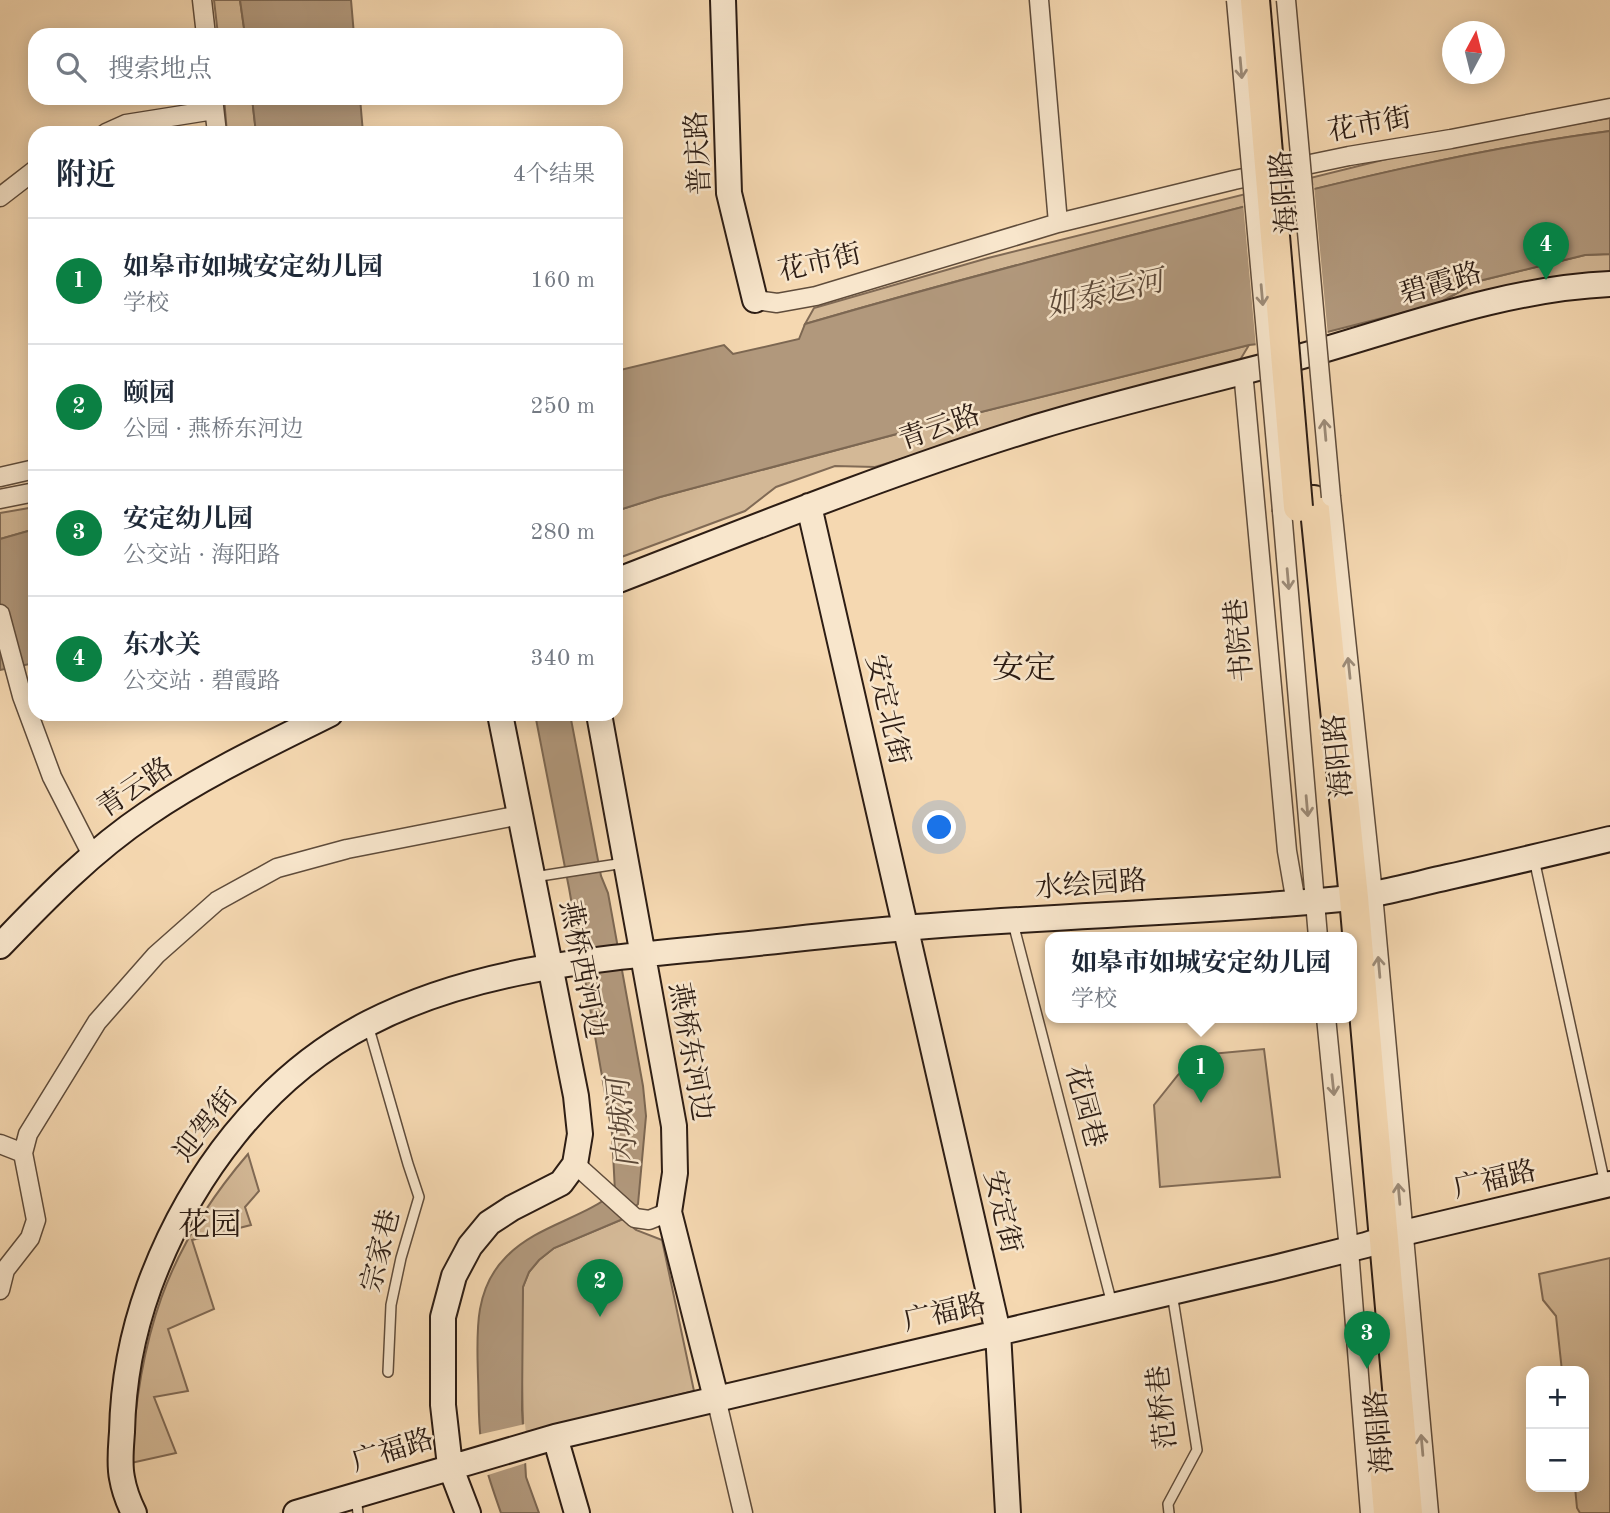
<!DOCTYPE html>
<html lang="zh">
<meta charset="utf-8">
<style>
body{margin:0;font-family:"Old Standard TT","Noto Serif SC",serif;background:#f2f2f3;color:#1f2937}
.controls{position:absolute;right:21px;bottom:21px;display:grid;overflow:hidden;border-radius:14px;box-shadow:0 4px 18px #0003}
.controls button{width:63px;height:63px;display:grid;place-items:center;padding:0;border:0;border-bottom:2px solid #e0e1e3;background:#fff;color:#1f2937;font:35px sans-serif}
.compass{position:absolute;left:1442px;top:21px;width:63px;height:63px;border-radius:50%;background:#fff;box-shadow:0 4px 18px #0003;rotate:7deg}
.you{position:absolute;left:940px;top:828px;width:24px;height:24px;margin:-18px;border:5px solid #fff;border-radius:50%;background:#1a73e8;box-shadow:0 0 0 10px #1a73e833}
.badge{display:grid;place-items:center;width:46px;height:46px;border-radius:50%;background:#0b8043;color:#fff;font-size:23px;font-weight:700}
.pin{position:absolute;translate:-50% -58px;filter:drop-shadow(0 2px 4px #0008)}
.pin::after{content:'';position:absolute;top:37px;width:24px;height:21px;background:inherit;clip-path:polygon(0 0,100% 0,50% 100%)}
.popup{position:absolute;left:1045px;top:932px;width:312px;height:91px;box-sizing:border-box;display:grid;place-content:center;border-radius:14px;background:#fff;filter:drop-shadow(0 2px 5px #0005);font-size:23px;white-space:nowrap;color:#747a83}
.popup b{font-size:26px;color:#1f2937}
.popup::after{content:'';position:absolute;left:50%;top:100%;margin-left:-14px;border:14px solid transparent;border-top-color:#fff}
.list{margin:0;padding:0;list-style:none}
h2{display:flex;justify-content:space-between;align-items:center;height:91px;margin:0;padding:0 28px;font-size:30px}
h2 small{font-size:23px;font-weight:400;color:#747a83}
.list li{display:grid;grid-template-columns:46px 1fr auto;gap:21px;align-items:center;box-sizing:border-box;height:126px;padding:0 28px;border-top:2px solid #e0e1e3}
.list b{display:block;font-size:26px;white-space:nowrap}
.list p{margin:0;font-size:23px;white-space:nowrap;color:#747a83}
.list em{font-size:23px;font-style:normal;color:#747a83}
.icon{flex:none;width:38px;height:38px;fill:none;stroke:currentColor;stroke-width:2;stroke-linecap:round;stroke-linejoin:round}
.map{position:relative;flex:none;width:1610px;height:1513px;overflow:hidden}
.search{position:absolute;background:#fff;box-shadow:0 4px 18px #0003;left:28px;top:28px;width:595px;height:77px;display:flex;align-items:center;gap:18px;box-sizing:border-box;padding:0 24px;border-radius:21px;color:#747a83;font-size:26px}
.panel{position:absolute;background:#fff;box-shadow:0 4px 18px #0003;left:28px;top:126px;width:595px;height:595px;border-radius:21px}
.map>svg:first-child{display:block}
.green{fill:#d3b896;stroke:#806a55;stroke-width:2}
.water{fill:#b1987c;stroke:#7c6752;stroke-width:2}
.pier{fill:#f5d8b1}
.lines{fill:none;stroke-linecap:round;stroke-linejoin:round}
.lane-casing{stroke:#5f4c3b;stroke-width:12}
.street-casing{stroke:#5f4c3b;stroke-width:21}
.secondary-casing{stroke:#2d1d14;stroke-width:28}
.primary-casing{stroke:#2d1d14;stroke-width:32}
.lane{stroke:#f8e6cc;stroke-width:9}
.street{stroke:#f8e6cc;stroke-width:18}
.secondary{stroke:#f8e6cc;stroke-width:24}
.primary{stroke:#f5d8b1;stroke-width:28}
.street-bridge-casing{stroke:#5f4c3b;stroke-width:21;stroke-linecap:butt}
.primary-bridge-casing{stroke:#2d1d14;stroke-width:32;stroke-linecap:butt}
.street-bridge{stroke:#f8e6cc;stroke-width:18}
.primary-bridge{stroke:#f5d8b1;stroke-width:28}
.oneway{stroke:#9d8c79}
.labels{text-anchor:middle;dominant-baseline:central;stroke-width:5;stroke-linejoin:round;paint-order:stroke}
.street-label{font-size:28px;fill:#2d1d14;stroke:#f8e6cc}
.water-label{font-size:30px;font-style:italic;fill:#5b4838;stroke:#f8e6cc}
.quarter-label{font-size:32px;fill:#2d1d14;stroke:#f8e6cc}
</style>
<div class="map">
<svg width="1610" height="1513" viewBox="0 0 1610 1513">
<rect width="100%" height="100%" fill="#f5d8b1"/>
<filter id="stains"><feTurbulence type="fractalNoise" baseFrequency=".00286" numOctaves="4"/><feColorMatrix values="0 0 0 0 .2 0 0 0 0 .09 0 0 0 0 .02 0 0 0 .5 -.17"/></filter>
<radialGradient id="worn" r=".72"><stop offset=".6" stop-color="#630" stop-opacity="0"/><stop offset="1" stop-color="#630" stop-opacity=".3"/></radialGradient>
<path class="green" d="M214,0H240L245,35H218Z
M224,98H252L256,133H227Z
M1610,118V131C1473,149 1334,183 1200,218C1068,251 936,286 805,324L814,308L988,258L1423,150Z
M1610,254V275L1437,304L1479,281L1585,255Z
M1249,345L1240,360L1096,399L875,467L835,466L776,487L745,511L616,559V511L660,497L953,419Z
M35,507V529L0,539V513Z
M1264,1049L1280,1177L1160,1187L1154,1105L1178,1075L1200,1055Z
M248,1154L259,1191L245,1207L251,1225L192,1240L214,1309L168,1329L188,1391L154,1397L176,1453L131,1463C140,1336 164,1252 248,1154Z
M623,1219L636,1230L662,1240L694,1391L523,1433L521,1332L523,1287L529,1272L539,1260L554,1248Z
M1610,1258V1513H1580L1577,1508L1575,1487H1584V1371H1562L1556,1316L1543,1300L1539,1274Z"/>
<path class="water" d="M240,0H351L354,35H245Z
M252,98H360L363,133H256Z
M1610,131V254L1585,255L1479,281L1437,304L1296,340L1249,345L953,419L660,497L616,511V371L724,345L733,354L799,339L805,324C936,286 1068,251 1200,218C1334,183 1473,149 1610,131Z
M35,529V663L0,670V539Z
M535,714H570L601,876L608,893L643,1086L646,1116L638,1204L623,1219L554,1248L539,1260L529,1272L523,1287L522,1410L526,1477L539,1513H501C493,1490 484,1466 481,1441C478,1420 479,1398 478,1377C477,1335 473,1290 506,1257C537,1225 583,1219 615,1192L612,1133L569,888Z"/>
<path class="pier" d="M1314,185L1328,336L1297,344L1256,348L1243,203Z
M525,1424L529,1462L485,1476L477,1435Z"/>
<g class="lines">
<g class="lane-casing">
<path id="lane" d="M1534,859L1605,1184
M534,877L624,863
M1013,923L1112,1304
M368,1025L408,1164L419,1197L401,1258L391,1305L388,1372
M356,1497L358,1513
M1169,1513L1168,1504L1197,1450L1172,1293"/>
</g>
<g class="street-casing">
<path id="street" d="M202,0L206,35
M1039,0L1058,223
M213,98L217,133
M106,133L126,124L214,110
M0,197L35,170
M755,300L777,303L816,296L1058,223L1234,180L1349,156L1451,139L1610,108
M1243,371L1287,851L1296,903
M0,477L35,469
M1331,497L1373,894L1429,1513
M0,499L35,492
M1282,511L1318,937
M0,614L22,696L52,777L92,855
M1326,1017L1349,1250L1370,1513
M0,1144L23,1153
M575,1164L635,1218L649,1220L669,1212
M0,1290L5,1270L30,1238L36,1220L23,1153L28,1134L97,1022L156,955L217,901L277,868L347,849L520,815
M716,1398L743,1513"/>
</g>
<g class="secondary-casing">
<path id="secondary" d="M723,0L729,193L755,300
M809,506L998,1332L1008,1513
M616,581C755,527 894,471 1037,427C1122,401 1207,382 1292,359C1397,330 1500,289 1610,284
M599,714L674,1126L675,1173L669,1212L716,1398
M0,946C46,898 92,851 147,814C204,775 268,745 330,714
M555,1437L577,1513
M134,1513C129,1503 124,1490 122,1478C119,1464 121,1447 122,1432C123,1382 132,1334 149,1287C189,1178 264,1077 369,1023C479,966 609,958 729,946C788,940 846,933 905,928C1046,916 1188,913 1330,900C1370,897 1408,886 1448,877C1502,865 1556,852 1610,839
M296,1513L555,1437L1270,1269L1366,1245L1403,1233L1610,1184
M468,1513L450,1466L443,1405V1317L454,1276L470,1246L489,1223L512,1208L561,1183L575,1164L580,1134L576,1096L500,714"/>
</g>
<g class="primary-casing">
<path id="primary" d="M1314,500L1354,898L1408,1513
M1382,1442L1388,1513"/>
</g>
<use href="#lane" class="lane"/>
<use href="#street" class="street"/>
<use href="#secondary" class="secondary"/>
<use href="#primary" class="primary"/>
<g class="street-bridge-casing">
<path id="street-bridge" d="M1236,0L1282,511
M1286,0L1331,497"/>
</g>
<g class="primary-bridge-casing">
<path id="primary-bridge" d="M1255,0L1298,507"/>
</g>
<use href="#street-bridge" class="street-bridge"/>
<use href="#primary-bridge" class="primary-bridge"/>
</g>
<defs><path id="oneway-shaft" d="M-6 0H5M1.5-3L5.5 0L1.5 3" fill="none" stroke-width="1.6" stroke-linecap="round" stroke-linejoin="round" transform="scale(1.75)"/></defs>
<g class="oneway">
<use href="#oneway-shaft" transform="translate(1241 68) rotate(85)"/>
<use href="#oneway-shaft" transform="translate(1262 295) rotate(85)"/>
<use href="#oneway-shaft" transform="translate(1325 430) rotate(-95)"/>
<use href="#oneway-shaft" transform="translate(1288 579) rotate(85)"/>
<use href="#oneway-shaft" transform="translate(1349 668) rotate(-96)"/>
<use href="#oneway-shaft" transform="translate(1307 806) rotate(85)"/>
<use href="#oneway-shaft" transform="translate(1379 967) rotate(-95)"/>
<use href="#oneway-shaft" transform="translate(1333 1085) rotate(84)"/>
<use href="#oneway-shaft" transform="translate(1399 1194) rotate(-95)"/>
<use href="#oneway-shaft" transform="translate(1422 1445) rotate(-95)"/>
</g>
<g class="labels">
<g class="street-label">
<text transform="translate(1370 126) rotate(-10)">花市街</text>
<text transform="translate(700 153) rotate(-93)">普庆路</text>
<text transform="translate(1286 192) rotate(-95)">海阳路</text>
<text transform="translate(820 264) rotate(-13)">花市街</text>
<text transform="translate(1441 285) rotate(-16)">碧霞路</text>
<text transform="translate(940 429) rotate(-19)">青云路</text>
<text transform="translate(1241 640) rotate(-95)">书院巷</text>
<text transform="translate(886 710) rotate(77)">安定北街</text>
<text transform="translate(1340 756) rotate(-96)">海阳路</text>
<text transform="translate(136 789) rotate(-34)">青云路</text>
<text transform="translate(1091 886) rotate(-4)">水绘园路</text>
<text transform="translate(581 970) rotate(79)">燕桥西河边</text>
<text transform="translate(689 1052) rotate(80)">燕桥东河边</text>
<text transform="translate(1084 1107) rotate(75)">花园巷</text>
<text transform="translate(207 1126) rotate(-52)">迎驾街</text>
<text transform="translate(1495 1181) rotate(-13)">广福路</text>
<text transform="translate(1001 1212) rotate(77)">安定街</text>
<text transform="translate(382 1251) rotate(-76)">宗家巷</text>
<text transform="translate(945 1314) rotate(-13)">广福路</text>
<text transform="translate(1164 1407) rotate(-96)">范桥巷</text>
<text transform="translate(1381 1432) rotate(-95)">海阳路</text>
<text transform="translate(393 1452) rotate(-17)">广福路</text>
</g>
<g class="water-label">
<text transform="translate(1105 295) rotate(-13)">如泰运河</text>
<text transform="translate(624 1123) rotate(-96)">内城河</text>
</g>
<g class="quarter-label">
<text x="1024" y="670">安定</text>
<text x="210" y="1227">花园</text>
</g>
</g>
<rect width="100%" height="100%" filter="url(#stains)"/>
<rect width="100%" height="100%" fill="url(#worn)"/>
</svg>
<div class="controls">
<button>+</button>
<button>−</button>
</div>
<svg class="compass" viewBox="-18 -18 36 36"><path d="M0-13l5 13h-10z" fill="#e53935"/><path d="M0 13l5-13h-10z" fill="#747a83"/></svg>
<div class="you"></div>
<div class="pin badge" style="left:1201px;top:1103px">1</div>
<div class="popup"><b>如皋市如城安定幼儿园</b>学校</div>
<div class="pin badge" style="left:600px;top:1317px">2</div>
<div class="pin badge" style="left:1367px;top:1369px">3</div>
<div class="pin badge" style="left:1546px;top:280px">4</div>
<div class="search"><svg class="icon" aria-label="search" viewBox="0 0 24 24"><circle cx="10" cy="10" r="6"/><path d="M15 15l6 6"/></svg>搜索地点</div>
<section class="panel">
<h2>附近<small>4个结果</small></h2>
<ul class="list">
<li><span class="badge">1</span><div><b>如皋市如城安定幼儿园</b><p>学校</p></div><em>160 m</em></li>
<li><span class="badge">2</span><div><b>颐园</b><p>公园 · 燕桥东河边</p></div><em>250 m</em></li>
<li><span class="badge">3</span><div><b>安定幼儿园</b><p>公交站 · 海阳路</p></div><em>280 m</em></li>
<li><span class="badge">4</span><div><b>东水关</b><p>公交站 · 碧霞路</p></div><em>340 m</em></li>
</ul>
</section>
</div>
